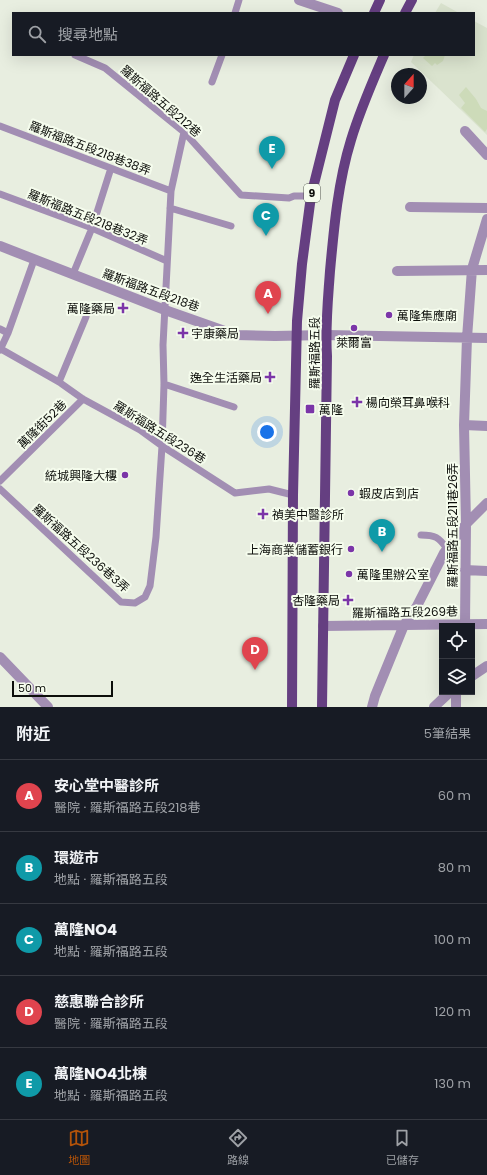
<!DOCTYPE html>
<html lang="zh-TW">
<meta charset="utf-8">
<style>
body{margin:0;font-family:Poppins,"Noto Sans TC",sans-serif;background:#242831;color:#f1f3f6}
.controls{position:absolute;right:12px;bottom:12px;display:grid;overflow:hidden;border-radius:0px;box-shadow:0 4px 16px #0002}
.controls button{width:36px;height:36px;display:grid;place-items:center;padding:0;border:0;border-bottom:1px solid #363941;background:#171b24;color:#f1f3f6;font:20px sans-serif}
.compass{position:absolute;left:391px;top:68px;width:36px;height:36px;border-radius:50%;background:#171b24;box-shadow:0 4px 16px #0002;rotate:21deg}
.scale{position:absolute;left:12px;bottom:10px;width:101px;box-sizing:border-box;padding-left:4px;border:2px solid #0c0e0a;border-top:0;font-size:11px;line-height:14px;white-space:nowrap;color:#0c0e0a;-webkit-text-stroke:3px #f5fced;paint-order:stroke}
.you{position:absolute;left:267px;top:432px;width:14px;height:14px;margin:-10px;border:3px solid #fff;border-radius:50%;background:#1a73e8;box-shadow:0 0 0 6px #1a73e833}
.badge{display:grid;place-items:center;width:26px;height:26px;border-radius:50%;background:#b45309;color:#fff;font-size:13px;font-weight:700}
.pin{position:absolute;translate:-50% -33px;filter:drop-shadow(0 1px 2px #0008)}
.pin::after{content:'';position:absolute;top:21px;width:14px;height:12px;background:inherit;clip-path:polygon(0 0,100% 0,50% 100%)}
.list{margin:0;padding:0;list-style:none}
h2{display:flex;justify-content:space-between;align-items:center;height:52px;margin:0;padding:0 16px;font-size:17px}
h2 small{font-size:13px;font-weight:400;color:#9ea1a6}
.list li{display:grid;grid-template-columns:26px 1fr auto;gap:12px;align-items:center;box-sizing:border-box;height:72px;padding:0 16px;border-top:1px solid #363941}
.list b{display:block;font-size:15px;white-space:nowrap}
.list p{margin:0;font-size:13px;white-space:nowrap;color:#9ea1a6}
.list em{font-size:13px;font-style:normal;color:#9ea1a6}
.icon{flex:none;width:22px;height:22px;fill:none;stroke:currentColor;stroke-width:2;stroke-linecap:round;stroke-linejoin:round}
.map{position:relative;flex:none;width:487px;height:707px;overflow:hidden}
.search{position:absolute;background:#171b24;box-shadow:0 4px 16px #0002;left:12px;right:12px;top:12px;height:44px;display:flex;align-items:center;gap:10px;box-sizing:border-box;padding:0 14px;border-radius:0px;color:#9ea1a6;font-size:15px}
.sheet{height:412px;background:#171b24}
nav{display:flex;justify-content:space-around;align-items:center;box-sizing:border-box;height:56px;border-top:1px solid #363941;background:#171b24;font-size:11px;color:#9ea1a6}
nav a{display:grid;justify-items:center;gap:2px}
nav .on{color:#b45309}
.map>svg:first-child{display:block}
.built{fill:#dae3ce}
.green{fill:#cddbb9}
.lines{fill:none;stroke-linecap:round;stroke-linejoin:round}
.service{stroke:#a28eb3;stroke-width:7}
.minor{stroke:#a28eb3;stroke-width:10}
.primary{stroke:#653f81;stroke-width:10}
.poi-dot{fill:#7b35a8;stroke:#f5fced;stroke-width:1.5}
.labels{text-anchor:middle;dominant-baseline:central;stroke-width:4;stroke-linejoin:round;paint-order:stroke}
.shield{fill:#f5fced;stroke:#52554e;stroke-width:1}
.shield-label{font-size:11px;font-weight:bold;fill:#0c0e0a}
.street-label{font-size:12px;fill:#0c0e0a;stroke:#f5fced}
.poi-label{font-size:12px;fill:#0c0e0a;stroke:#f5fced;text-anchor:start}
</style>
<div class="map">
<svg width="487" height="707" viewBox="0 0 487 707">
<rect width="100%" height="100%" fill="#e8eee0"/>
<path class="built" d="M441,3L459,13H435Z
M474,21L487,28V135L411,62L414,55H474Z"/>
<path class="green" d="M426,55H445L443,61L437,65L435,63L432,66L423,58Z
M466,87L476,99L481,108L487,111V129L485,132L461,108L465,103L459,95Z"/>
<g class="lines">
<path class="service" d="M235,13L239,0
M75,55L105,68L184,132L241,195L289,198L294,196H311
M212,82L222,55
M0,126L171,191
M0,194L92,228L167,261
M170,208L231,226
M73,274L92,228L111,168
M0,329L8,333
M1,349L59,382L83,399L140,430L162,446L235,493L269,489L293,495
M0,350L8,333L34,260
M59,382L86,317
M164,384L234,407
M0,481L83,399
M0,489L121,602L135,603L145,597L150,586L156,537L162,446L164,384L163,345L171,191L184,132
M421,535C435,535 439,537 447,549"/>
<path class="minor" d="M299,0L338,13
M465,131L487,155
M410,207L487,208
M0,246L165,310L236,335L275,336L326,335L487,338
M397,271L487,270
M464,425L487,426
M465,570L487,571
M465,624L466,524L464,425L467,338L472,269L487,219
M323,626L487,624
M0,657L48,707
M472,676L487,666
M372,707L375,696L404,625L417,606L444,553L466,524L487,503
M434,707L450,692
M456,707V692"/>
<path class="primary" d="M374,13L380,0
M405,13L412,0
M292,707L293,495L297,321L302,264L311,196L335,100L354,55
M322,707L327,356C325,327 328,300 330,271C334,227 338,182 351,140C360,110 372,83 384,55"/>
</g>
<g class="poi-dot">
<path d="M121 302h4v4h4v4h-4v4h-4v-4h-4v-4h4z"/>
<circle cx="389" cy="315" r="4"/>
<circle cx="354" cy="328" r="4"/>
<path d="M181 327h4v4h4v4h-4v4h-4v-4h-4v-4h4z"/>
<path d="M268 371h4v4h4v4h-4v4h-4v-4h-4v-4h4z"/>
<path d="M355 396h4v4h4v4h-4v4h-4v-4h-4v-4h4z"/>
<rect x="305" y="404" width="10" height="10" rx="2"/>
<circle cx="125" cy="475" r="4"/>
<circle cx="351" cy="493" r="4"/>
<path d="M261 508h4v4h4v4h-4v4h-4v-4h-4v-4h4z"/>
<circle cx="351" cy="549" r="4"/>
<circle cx="349" cy="574" r="4"/>
<path d="M346 594h4v4h4v4h-4v4h-4v-4h-4v-4h4z"/>
</g>
<g class="labels">
<rect class="shield" x="304" y="184" width="16" height="18" rx="3"/>
<g class="shield-label">
<text x="312" y="193">9</text>
</g>
<g class="street-label">
<text transform="translate(161 101) rotate(41)">羅斯福路五段212巷</text>
<text transform="translate(90 148) rotate(21)">羅斯福路五段218巷38弄</text>
<text transform="translate(88 217) rotate(22)">羅斯福路五段218巷32弄</text>
<text transform="translate(151 290) rotate(20)">羅斯福路五段218巷</text>
<text transform="translate(314 353) rotate(-90)">羅斯福路五段</text>
<text transform="translate(42 424) rotate(-45)">萬隆街52巷</text>
<text transform="translate(160 432) rotate(32)">羅斯福路五段236巷</text>
<text transform="translate(452 525) rotate(-90)">羅斯福路五段211巷26弄</text>
<text transform="translate(81 548) rotate(42)">羅斯福路五段236巷3弄</text>
<text transform="translate(405 612) rotate(-1)">羅斯福路五段269巷</text>
</g>
<g class="poi-label">
<text x="115" y="308" text-anchor="end">萬隆藥局</text>
<text x="397" y="315">萬隆集應廟</text>
<text x="191" y="333">宇康藥局</text>
<text x="354" y="342" text-anchor="middle">萊爾富</text>
<text x="262" y="377" text-anchor="end">逸全生活藥局</text>
<text x="366" y="402">楊向榮耳鼻喉科</text>
<text x="319" y="409">萬隆</text>
<text x="117" y="475" text-anchor="end">統城興隆大樓</text>
<text x="359" y="493">蝦皮店到店</text>
<text x="272" y="514">禎美中醫診所</text>
<text x="343" y="549" text-anchor="end">上海商業儲蓄銀行</text>
<text x="357" y="574">萬隆里辦公室</text>
<text x="340" y="600" text-anchor="end">杏隆藥局</text>
</g>
</g>
</svg>
<div class="controls">
<button><svg class="icon" aria-label="locate" viewBox="0 0 24 24"><circle cx="12" cy="12" r="6"/><path d="M12 2v4M12 18v4M2 12h4M18 12h4"/></svg></button>
<button><svg class="icon" aria-label="layers" viewBox="0 0 24 24"><path d="M12 4l9 5-9 5-9-5zM3 14l9 5 9-5"/></svg></button>
</div>
<svg class="compass" viewBox="-18 -18 36 36"><path d="M0-13l5 13h-10z" fill="#e53935"/><path d="M0 13l5-13h-10z" fill="#9ea1a6"/></svg>
<div class="scale">50 m</div>
<div class="you"></div>
<div class="pin badge" style="left:268px;top:314px;background:#e0444e">A</div>
<div class="pin badge" style="left:382px;top:552px;background:#0f9aa8">B</div>
<div class="pin badge" style="left:266px;top:236px;background:#0f9aa8">C</div>
<div class="pin badge" style="left:255px;top:670px;background:#e0444e">D</div>
<div class="pin badge" style="left:272px;top:169px;background:#0f9aa8">E</div>
<div class="search"><svg class="icon" aria-label="search" viewBox="0 0 24 24"><circle cx="10" cy="10" r="6"/><path d="M15 15l6 6"/></svg>搜尋地點</div>
</div>
<section class="sheet">
<h2>附近<small>5筆結果</small></h2>
<ul class="list">
<li><span class="badge" style="background:#e0444e">A</span><div><b>安心堂中醫診所</b><p>醫院 · 羅斯福路五段218巷</p></div><em>60 m</em></li>
<li><span class="badge" style="background:#0f9aa8">B</span><div><b>環遊市</b><p>地點 · 羅斯福路五段</p></div><em>80 m</em></li>
<li><span class="badge" style="background:#0f9aa8">C</span><div><b>萬隆NO4</b><p>地點 · 羅斯福路五段</p></div><em>100 m</em></li>
<li><span class="badge" style="background:#e0444e">D</span><div><b>慈惠聯合診所</b><p>醫院 · 羅斯福路五段</p></div><em>120 m</em></li>
<li><span class="badge" style="background:#0f9aa8">E</span><div><b>萬隆NO4北棟</b><p>地點 · 羅斯福路五段</p></div><em>130 m</em></li>
</ul>
</section>
<nav>
<a class="on"><svg class="icon" aria-label="map" viewBox="0 0 24 24"><path d="M3 6l6-2 6 2 6-2v14l-6 2-6-2-6 2zM9 4v14M15 6v14"/></svg>地圖</a>
<a><svg class="icon" aria-label="directions" viewBox="0 0 24 24"><path d="M12 3l9 9-9 9-9-9zM9 14v-3h6M13 9l2 2-2 2"/></svg>路線</a>
<a><svg class="icon" aria-label="saved" viewBox="0 0 24 24"><path d="M7 4h10v16l-5-4-5 4z"/></svg>已儲存</a>
</nav>
